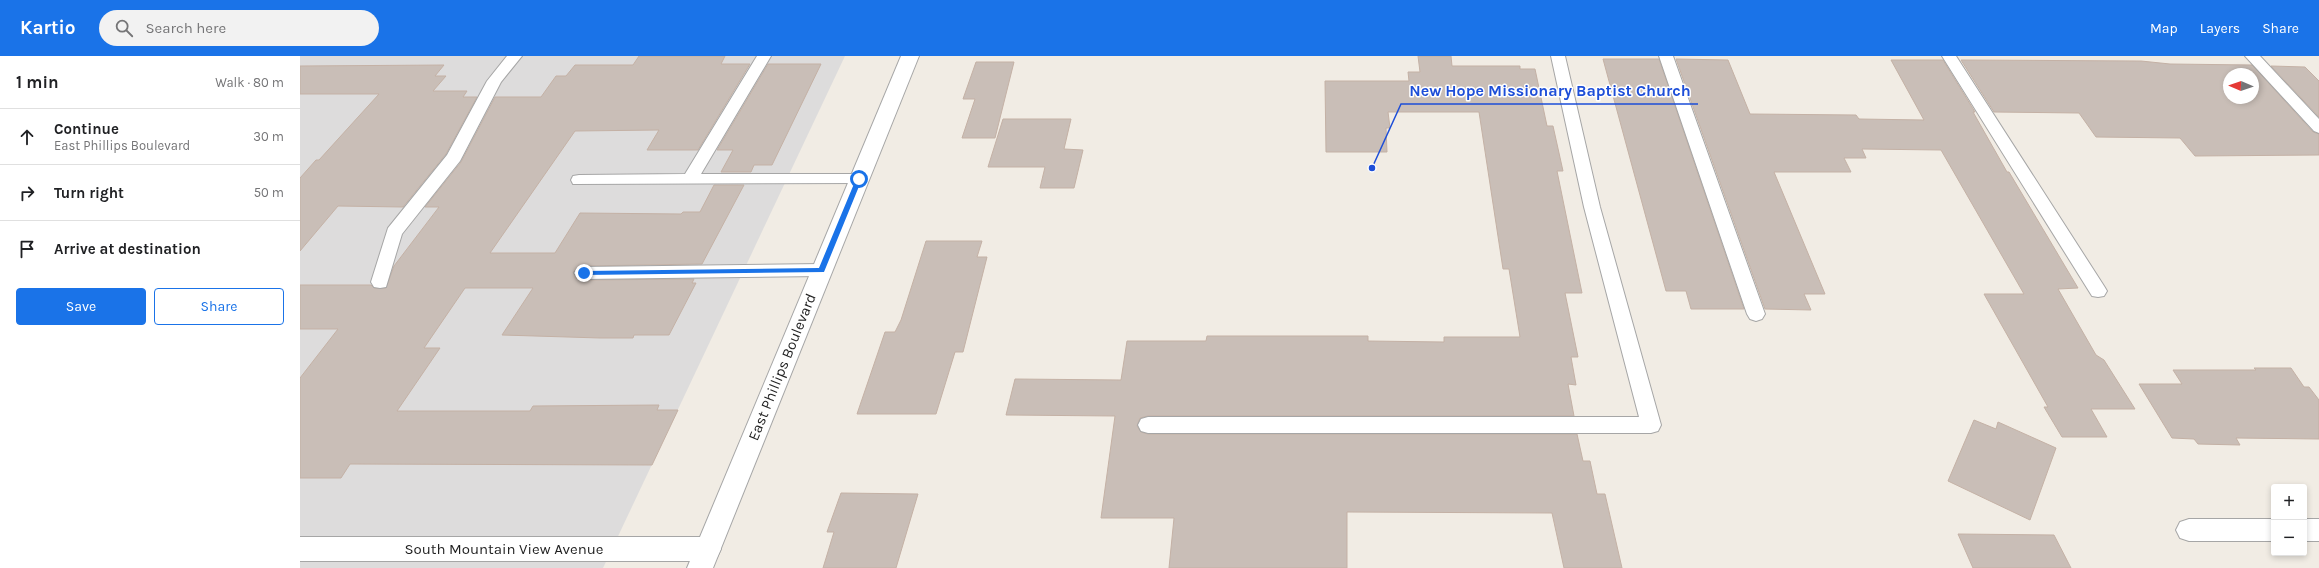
<!DOCTYPE html>
<meta charset="utf-8">
<style>
body{margin:0;font-family:Karla,sans-serif;background:#f2f2f2;color:#202124}
.controls{position:absolute;right:12px;bottom:12px;display:grid;overflow:hidden;border-radius:4px;box-shadow:0 2px 6px #0003}
.controls button{width:36px;height:36px;display:grid;place-items:center;padding:0;border:0;border-bottom:1px solid #e0e0e0;background:#fff;color:#202124;font:20px sans-serif}
.compass{position:absolute;left:1923px;top:12px;width:36px;height:36px;border-radius:50%;background:#fff;box-shadow:0 2px 6px #0003;rotate:272deg}
.stop{position:absolute;width:12px;height:12px;margin:-9px;border:3px solid #1a73e8;border-radius:50%;background:#fff}
.stop.end{background:#1a73e8;border-color:#fff;box-shadow:0 1px 4px #0008}
.list{margin:0;padding:0;list-style:none}
h2{display:flex;justify-content:space-between;align-items:center;height:52px;margin:0;padding:0 16px;font-size:17px}
h2 small{font-size:13px;font-weight:400;color:#757577}
.list li{display:grid;grid-template-columns:26px 1fr auto;gap:12px;align-items:center;box-sizing:border-box;height:56px;padding:0 16px;border-top:1px solid #e0e0e0}
.list b{display:block;font-size:15px;white-space:nowrap}
.list p{margin:0;font-size:13px;white-space:nowrap;color:#757577}
.list em{font-size:13px;font-style:normal;color:#757577}
.actions{display:flex;gap:8px;padding:12px 16px}
.actions a{flex:1;padding:9px 0;border:1px solid #1a73e8;border-radius:4px;text-align:center;font-size:14px;color:#1a73e8}
.actions .main{background:#1a73e8;color:#fff}
.icon{flex:none;width:22px;height:22px;fill:none;stroke:currentColor;stroke-width:2;stroke-linecap:round;stroke-linejoin:round}
.map{position:relative;flex:none;width:2019px;height:512px;overflow:hidden}
header{display:flex;align-items:center;gap:24px;box-sizing:border-box;height:56px;padding:0 20px;background:#1a73e8;color:#fff}
header strong{font-size:19px}
nav{display:flex;gap:22px;margin-inline-start:auto;font-size:14px}
.search{width:280px;height:36px;background:#f2f2f2;display:flex;align-items:center;gap:10px;box-sizing:border-box;padding:0 14px;border-radius:22px;color:#757577;font-size:15px}
main{display:flex}
aside{flex:1;background:#fff}
.map>svg:first-child{display:block}
.residential{fill:#dddcdc}
.building{fill:#c9beb7;stroke:#c4b1a5;fill-rule:evenodd}
.lines{fill:none;stroke-linecap:round;stroke-linejoin:round}
.service-casing{stroke:#a6a6a6;stroke-width:2}
.minor-casing{stroke:#a6a6a6;stroke-width:2}
.tertiary-casing{stroke:#a6a6a6;stroke-width:2}
.service{fill:#fff;fill-rule:evenodd}
.minor{fill:#fff;fill-rule:evenodd}
.tertiary{fill:#fff;fill-rule:evenodd}
.route{fill:#1a73e8}
.labels{text-anchor:middle;dominant-baseline:central;stroke-width:3;stroke-linejoin:round;paint-order:stroke}
.street-label{font-size:15px;fill:#1f1f1f;stroke:#fff}
.leader{fill:none;stroke:#1d4ed8;stroke-width:1.5}
.callout-dot{fill:#1d4ed8;stroke:#fff;stroke-width:1.5}
.callout-label{font-size:16px;text-anchor:middle;font-weight:bold;fill:#1d4ed8;stroke:#fff;stroke-width:3;stroke-linejoin:round;paint-order:stroke}
</style>
<header>
<strong>Kartio</strong>
<div class="search"><svg class="icon" aria-label="search" viewBox="0 0 24 24"><circle cx="10" cy="10" r="6"/><path d="M15 15l6 6"/></svg>Search here</div>
<nav><a>Map</a><a>Layers</a><a>Share</a></nav>
</header>
<main>
<aside>
<h2>1 min<small>Walk · 80 m</small></h2>
<ul class="list">
<li><svg class="icon" aria-label="ahead" viewBox="0 0 24 24"><path d="M12 20V5M6 11l6-6 6 6"/></svg><div><b>Continue</b><p>East Phillips Boulevard</p></div><em>30 m</em></li>
<li><svg class="icon" aria-label="right" viewBox="0 0 24 24"><path d="M7 20v-9h11M14 6l5 5-5 5"/></svg><div><b>Turn right</b></div><em>50 m</em></li>
<li><svg class="icon" aria-label="arrive" viewBox="0 0 24 24"><path d="M6 21V4h12l-3 4 3 4H6"/></svg><div><b>Arrive at destination</b></div></li>
</ul>
<div class="actions"><a class="main">Save</a><a>Share</a></div>
</aside>
<div class="map">
<svg width="2019" height="512" viewBox="0 0 2019 512">
<rect width="100%" height="100%" fill="#f1ece4"/>
<path class="residential" d="M0,0H545L303,512H0Z"/>
<path class="building" d="M339,0H425L421,8H450L398,94H347L359,74L275,75L190,197H255L280,157L381,158L383,156H400L414,129H444L402,208L283,210L277,212L273,216L276,222L283,224L394,223L392,227H396L369,279H334L333,282H300L202,279L233,232H165L124,292H140L97,355H230L233,350L359,349L357,354H378L352,409L50,408L41,422H0V322L38,273H0V229H71L74,232H86L94,210L139,151H125L161,106L195,41H241L256,20H266L275,9H333Z
M1118,0H1151L1152,10H1220V13H1235L1247,70H1253L1263,115H1257L1282,237H1265L1278,301H1271L1276,329L1268,328L1274,360H848L840,362L837,370L841,376L848,378H1277L1283,405H1290L1297,438H1305L1322,512H1264L1252,457L1047,456V512H869L874,462H801L815,360L706,359L715,323L821,324L827,285H906L907,280H1068V285L1144,286V281H1220L1209,213H1203L1179,56H1088L1090,72H1086L1087,96H1026L1025,25H1109L1108,16H1120Z
M1303,3H1359L1444,253H1391L1386,235H1366Z
M1376,3L1428,4L1450,58L1556,59L1559,63L1624,64L1591,4H1643L1675,56H1673L1707,116H1709L1778,232L1758,233L1796,299L1804,304L1835,353H1791L1807,381H1762L1744,351H1748L1684,238H1724L1641,94L1562,93L1566,102H1544L1551,116H1474L1525,238H1504L1511,254L1465,253Z
M1661,4L1841,5L1870,8L1952,9L2013,76L2019,78V99L1895,100L1880,82L1796,81L1779,57L1694,56ZM1929,18H1953V42H1929Z
M676,6H714L695,82H662L675,43H663Z
M468,8H521L472,109H454L451,116H421L433,94H417Z
M144,9L135,20H146L133,35H167L163,41H177L146,98L103,151L38,150L0,195V122L16,104H19L79,38H0V10Z
M1971,10L2005,11L2019,25V61Z
M703,63H771L764,93L783,94L774,132H740L745,111H688Z
M626,185H682L677,201H687L663,296H655L636,358H557L585,276H595L601,264Z
M1954,312H1991L2004,331H2009L2019,344V383L1936,382L1940,389L1898,388L1894,383L1872,382L1839,328H1882L1873,314H1956Z
M1674,364L1696,373L1698,366L1756,392L1730,464L1648,425Z
M541,437L618,438L596,512H523L534,476H527Z
M1658,478L1754,479L1771,512H1673Z"/>
<g class="lines">
<g class="service-casing">
<path id="service" d="M207,0H222L201,26L160,105L102,178L86,231L80,232L74,231L71,226L88,172L147,99L187,25Z
M457,0H471L401,118H559L565,119L567,123L565,127L273,128L271,124L273,120L279,119L385,118Z
M1251,0H1265L1300,151L1361,369L1358,375L1351,377H848L841,375L838,369L841,363L848,361H1339L1284,151Z
M1359,0H1373L1465,258L1462,263L1456,265L1450,263L1447,258Z
M1642,0H1656L1804,230L1807,235L1804,240L1798,241L1792,240Z
M1945,0H1960L2019,63V77L2014,75Z
M522,208L528,210L531,214L528,218L522,220L283,223L277,221L274,217L277,213L283,211Z"/>
</g>
<g class="minor-casing">
<path id="minor" d="M1889,463H1974V485H1889L1880,482L1876,474L1880,466Z
M2004,463H2019V485H2004Z
M0,481H408L417,485L421,493L417,501L408,505H0Z"/>
</g>
<g class="tertiary-casing">
<path id="tertiary" d="M601,0H619L413,512H387Z"/>
</g>
<use href="#service" class="service"/>
<use href="#minor" class="minor"/>
<use href="#tertiary" class="tertiary"/>
</g>
<path class="route" d="M559,121L562,123L524,216L284,219L280,217L284,215L519,212L556,123Z"/>
<g class="labels">
<g class="street-label">
<text transform="translate(482 311) rotate(-68)">East Phillips Boulevard</text>
<text x="204" y="493">South Mountain View Avenue</text>
</g>
</g>
<path class="leader" d="M1072 112L1101 48H1398"/>
<circle class="callout-dot" cx="1072" cy="112" r="4"/>
<g class="callout-label">
<text x="1250" y="40">New Hope Missionary Baptist Church</text>
</g>
</svg>
<div class="controls">
<button>+</button>
<button>−</button>
</div>
<svg class="compass" viewBox="-18 -18 36 36"><path d="M0-13l5 13h-10z" fill="#e53935"/><path d="M0 13l5-13h-10z" fill="#757577"/></svg>
<div class="stop" style="left:559px;top:123px"></div>
<div class="stop end" style="left:284px;top:217px"></div>
</div>
</main>
